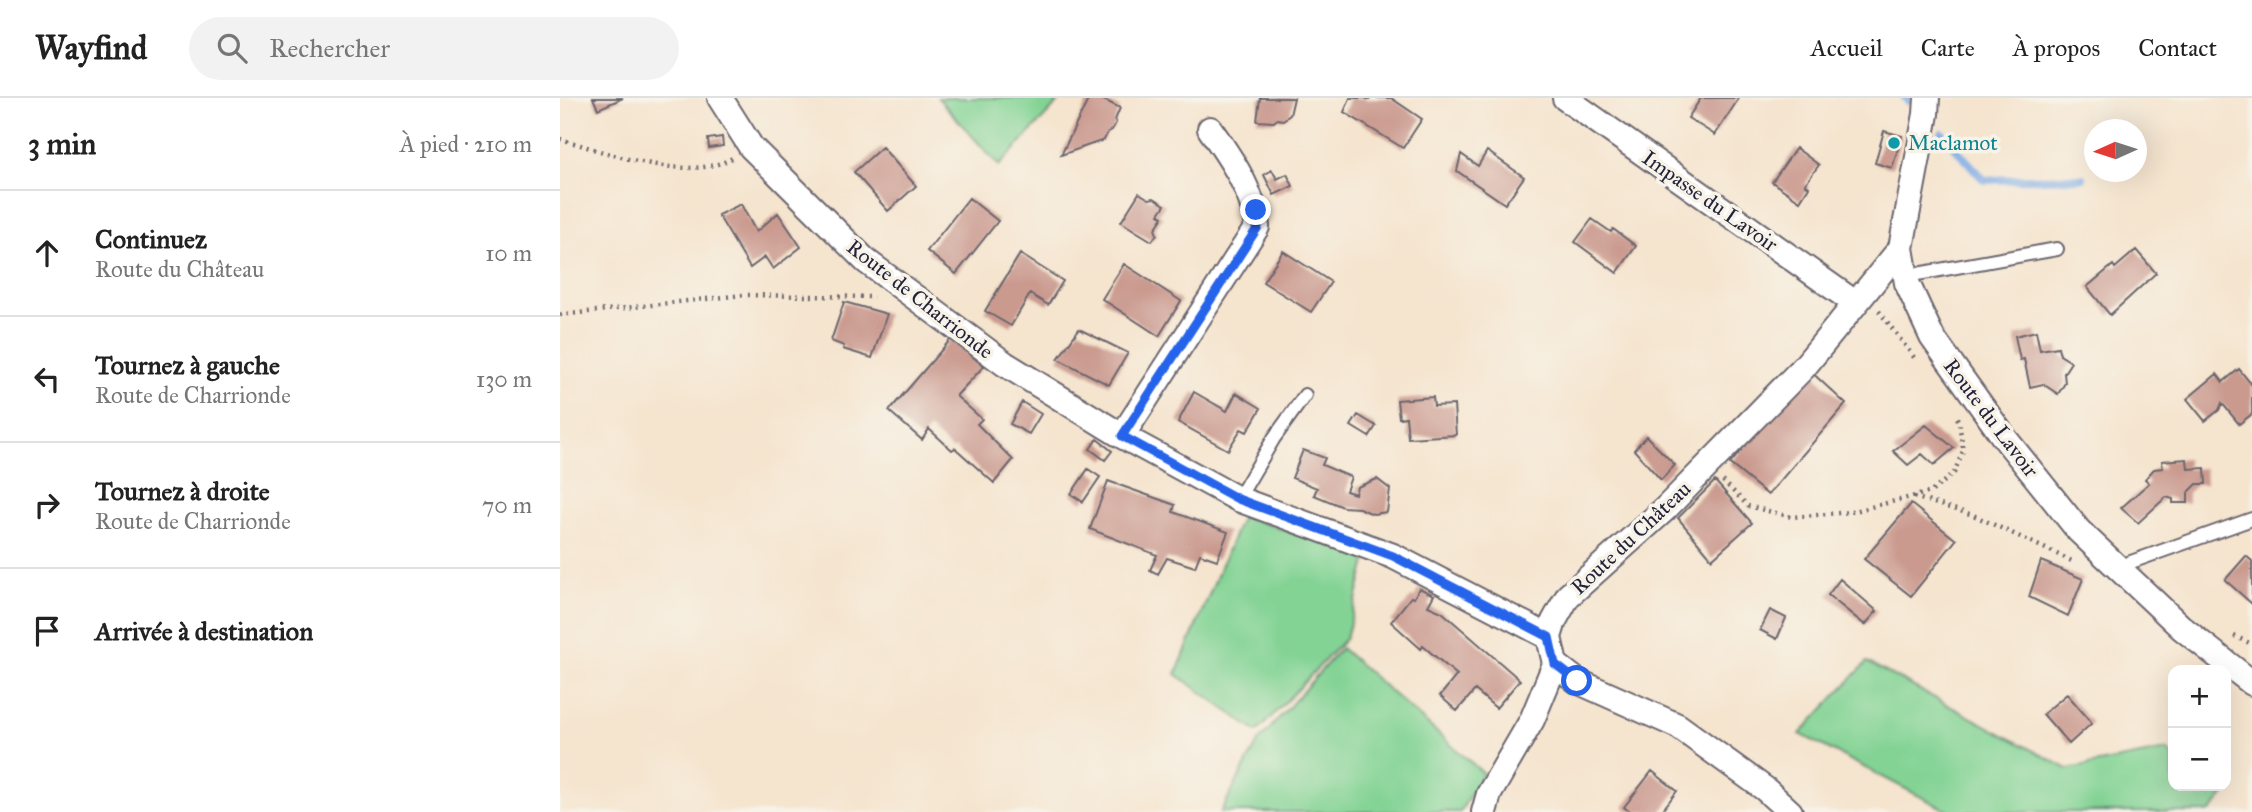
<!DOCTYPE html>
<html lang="fr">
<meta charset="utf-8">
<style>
body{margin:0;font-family:"IM FELL Great Primer",serif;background:#f2f2f2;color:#222}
.controls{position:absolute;right:21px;bottom:21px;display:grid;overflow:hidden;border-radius:14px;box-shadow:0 7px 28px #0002}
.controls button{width:63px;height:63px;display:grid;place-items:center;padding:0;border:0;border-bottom:2px solid #e0e0e0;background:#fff;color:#222;font:35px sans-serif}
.compass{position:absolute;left:1524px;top:21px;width:63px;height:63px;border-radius:50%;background:#fff;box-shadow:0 7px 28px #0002;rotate:267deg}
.stop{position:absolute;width:21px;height:21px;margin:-16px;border:5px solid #2563eb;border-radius:50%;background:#fff}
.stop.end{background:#2563eb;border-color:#fff;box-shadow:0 2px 7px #0008}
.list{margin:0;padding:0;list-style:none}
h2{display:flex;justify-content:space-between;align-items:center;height:91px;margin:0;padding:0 28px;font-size:30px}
h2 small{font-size:23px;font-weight:400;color:#767676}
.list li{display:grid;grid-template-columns:46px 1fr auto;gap:21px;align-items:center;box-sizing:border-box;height:126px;padding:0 28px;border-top:2px solid #e0e0e0}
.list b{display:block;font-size:26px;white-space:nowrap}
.list p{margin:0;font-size:23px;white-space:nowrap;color:#767676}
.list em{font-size:23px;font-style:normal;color:#767676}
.icon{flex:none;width:38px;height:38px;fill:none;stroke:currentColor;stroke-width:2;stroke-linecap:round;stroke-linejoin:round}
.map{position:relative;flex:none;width:1692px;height:714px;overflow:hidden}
header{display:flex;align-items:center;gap:42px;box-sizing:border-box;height:98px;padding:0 35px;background:#fff;border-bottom:2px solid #e0e0e0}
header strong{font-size:33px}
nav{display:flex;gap:38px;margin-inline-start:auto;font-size:24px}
.search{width:490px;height:63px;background:#f2f2f2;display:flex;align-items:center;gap:18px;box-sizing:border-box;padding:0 24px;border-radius:38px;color:#767676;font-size:26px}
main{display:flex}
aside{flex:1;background:#fff}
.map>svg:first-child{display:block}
.green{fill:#83d394;stroke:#527a68;stroke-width:2}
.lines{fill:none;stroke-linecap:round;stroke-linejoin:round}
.stream{stroke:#7baae5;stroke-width:8}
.building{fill:#ca9a8f}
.lane-casing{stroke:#6c666e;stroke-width:16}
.street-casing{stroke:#6c666e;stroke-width:28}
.path{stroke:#6c666e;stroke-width:4.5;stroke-dasharray:2 5;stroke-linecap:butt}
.lane{stroke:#fff;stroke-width:12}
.street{stroke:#fff;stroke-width:24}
.route{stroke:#2563eb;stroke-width:9}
.culture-dot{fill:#0f9aa8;stroke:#f7f3e8;stroke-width:2.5}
.labels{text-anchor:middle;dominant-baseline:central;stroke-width:7;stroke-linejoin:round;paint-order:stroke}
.culture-label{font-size:21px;fill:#0d838f;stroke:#f7f3e8;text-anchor:start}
.street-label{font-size:21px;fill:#22223b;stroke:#f7f3e8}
</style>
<header>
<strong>Wayfind</strong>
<div class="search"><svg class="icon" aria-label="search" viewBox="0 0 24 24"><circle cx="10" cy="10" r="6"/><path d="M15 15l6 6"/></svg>Rechercher</div>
<nav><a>Accueil</a><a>Carte</a><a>À propos</a><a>Contact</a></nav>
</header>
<main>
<aside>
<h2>3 min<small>À pied · 210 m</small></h2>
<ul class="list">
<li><svg class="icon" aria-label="ahead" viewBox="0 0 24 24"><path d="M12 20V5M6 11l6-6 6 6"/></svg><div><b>Continuez</b><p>Route du Château</p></div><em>10 m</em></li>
<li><svg class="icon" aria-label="left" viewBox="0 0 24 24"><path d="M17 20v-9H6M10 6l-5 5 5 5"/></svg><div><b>Tournez à gauche</b><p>Route de Charrionde</p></div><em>130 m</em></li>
<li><svg class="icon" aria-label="right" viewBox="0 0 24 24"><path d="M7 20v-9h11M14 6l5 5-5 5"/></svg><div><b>Tournez à droite</b><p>Route de Charrionde</p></div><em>70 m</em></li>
<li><svg class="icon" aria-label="arrive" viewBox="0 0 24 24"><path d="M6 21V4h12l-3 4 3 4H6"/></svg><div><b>Arrivée à destination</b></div></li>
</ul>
</aside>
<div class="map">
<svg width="1692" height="714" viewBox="0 0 1692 714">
<rect width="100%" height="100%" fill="#f7f3e8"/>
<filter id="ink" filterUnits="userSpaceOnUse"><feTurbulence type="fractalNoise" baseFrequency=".0143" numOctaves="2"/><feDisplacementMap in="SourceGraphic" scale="14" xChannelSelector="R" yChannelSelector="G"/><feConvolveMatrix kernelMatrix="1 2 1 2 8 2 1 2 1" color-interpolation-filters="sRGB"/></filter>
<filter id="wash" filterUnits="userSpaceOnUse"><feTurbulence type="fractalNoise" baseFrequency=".00686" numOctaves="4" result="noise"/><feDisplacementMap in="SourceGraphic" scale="28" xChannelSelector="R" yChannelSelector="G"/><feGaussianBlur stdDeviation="1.57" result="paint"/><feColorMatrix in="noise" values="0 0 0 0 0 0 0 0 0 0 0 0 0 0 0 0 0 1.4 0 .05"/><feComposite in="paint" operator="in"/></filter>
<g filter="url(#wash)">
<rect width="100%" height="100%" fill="#f5e4ce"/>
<path class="green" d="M378,0H502L439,68Z
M682,418L807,460L786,540L697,634L616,576Z
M781,550L923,675L900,714H661L698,644Z
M1307,564L1508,671L1606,652L1613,657V688H1657L1667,694L1650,714H1390L1240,636Z"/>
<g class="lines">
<path class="stream" d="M1345,0L1348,3
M1382,35L1424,82L1523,80"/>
</g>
<g id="blocks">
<path class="building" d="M33,0H63L38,11Z
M529,0H540L560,10L555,22L556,25L552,32L548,34L544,42L501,57Z
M700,0H734L730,17L723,22L717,21L714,24L697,23Z
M790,0H805L809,2L811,0H831L862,21L843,50L784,14Z
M1141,0H1179L1155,37L1128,20Z
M1324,33L1342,38L1332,70L1315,65Z
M162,39L163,48L149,50L148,41Z
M322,49L356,88L328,113L294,74Z
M1236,50L1259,67L1245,86L1249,89L1240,103L1212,84Z
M927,53L964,79L945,106L897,73L901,56L918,68Z
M712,72L717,81L727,76L733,88L714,97L704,77Z
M579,95L589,101L594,100L605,107L599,116L603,119L595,131L597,136L592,143L561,124Z
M409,100L438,123L396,176L367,153Z
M181,106L196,134L218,115L241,149L213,171L205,159L190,170L158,117Z
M1032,121L1051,134L1053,131L1076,148L1057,175L1015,144Z
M1576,152L1596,175L1550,217L1527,189L1553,167L1555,170Z
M723,153L771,184L751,214L703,184Z
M460,156L503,183L488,207L470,196L451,228L425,213Z
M564,166L621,203L599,238L542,201Z
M284,204L327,216L312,260L283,251L284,248L271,243Z
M519,231L568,255L549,287L498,261Z
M1476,233L1480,252L1498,249L1500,257L1511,264L1504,275L1505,285L1498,296L1483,286L1470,289L1464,261L1460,262L1455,238Z
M391,241L424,268L396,298L422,321L417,326L453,362L434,385L395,350L392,352L369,331L362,342L329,313Z
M1247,270L1286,306L1208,397L1170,366Z
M1679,271L1692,287V316L1679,326L1662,305L1659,312L1645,323L1627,301L1657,276L1663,284Z
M634,294L667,313L676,295L701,310L687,334L681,331L668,352L618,324Z
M873,299L874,308L894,307L896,337L848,340L846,319L839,320L837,302Z
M462,304L481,316L469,336L450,326Z
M798,317L816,328L809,339L791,328Z
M1366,327L1394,350L1374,367L1362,356L1348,367L1333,353Z
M1086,338L1115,367L1101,382L1074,352Z
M537,341L552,353L545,362L530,351Z
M743,352L765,360L762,367L791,379L786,393L795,396L797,389L817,381L830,391L827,414L813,416L799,410L783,409L754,397L757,390L732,380Z
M1627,361L1628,371L1645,370L1646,386H1637L1628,395V405H1613V401L1606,399L1578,425L1561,410L1589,385L1585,381L1594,371L1603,370L1602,363Z
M528,371L540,379L523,404L511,396Z
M548,383L615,407L613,414L668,434L657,462L640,456L635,469L607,460L598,476L590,472L597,457L530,431Z
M1155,383L1192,425L1152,461L1118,420Z
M1351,406L1396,442L1351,498L1304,461Z
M1686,458L1692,463V506L1665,482Z
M1481,463L1523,481L1508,518L1469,499Z
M1280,481L1317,513L1305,527L1268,497Z
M859,490L874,497L868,508L882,514L960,582L936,610L915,592L897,613L880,598L897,577L863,548L861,551L831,524L851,499L854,500Z
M1210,512L1226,520L1217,541L1200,532Z
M1507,596L1532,625L1509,646L1483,616Z
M1092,673L1117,693L1101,714H1070L1064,709Z"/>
</g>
</g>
<g filter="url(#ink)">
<use href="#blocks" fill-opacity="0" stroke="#6c666e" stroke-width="2"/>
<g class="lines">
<g class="lane-casing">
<path id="lane" d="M1346,178L1497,151
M678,401L714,340L745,297
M1557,469L1692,421"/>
</g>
<g class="street-casing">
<path id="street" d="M160,0L191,49L306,163L445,266L562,338L678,401L833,458L989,539
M1005,0L1295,205
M1367,0L1366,16L1341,150L1347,185L1372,239L1443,338L1519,433L1622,530L1692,585
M562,338L697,129C694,94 670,59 650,31
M924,714L929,696L972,622L995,566
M1230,714L1205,691L1118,628L1017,583L995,566L989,539L994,523L1008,498L1105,411L1244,269L1341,150"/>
</g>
<path class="path" d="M0,41C47,54 127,86 172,60
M1319,213L1356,262
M0,217L183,197L314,199
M1163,383L1188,408L1232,419L1291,414L1371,394L1394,375L1403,353L1399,323L1395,317
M1354,399L1413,417L1514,464
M1674,538L1692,546"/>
<use href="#lane" class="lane"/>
<use href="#street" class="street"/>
</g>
</g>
<g class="lines" filter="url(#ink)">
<path class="route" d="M696,112L698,129L562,338L678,401L833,458L989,539L995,566L1017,583"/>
</g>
<circle class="culture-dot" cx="1334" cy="45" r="7"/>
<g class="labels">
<g class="culture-label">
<text x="1348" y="45">Maclamot</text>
</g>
<g class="street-label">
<text transform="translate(1150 103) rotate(35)">Impasse du Lavoir</text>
<text transform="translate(360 201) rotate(38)">Route de Charrionde</text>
<text transform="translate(1431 320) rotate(53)">Route du Lavoir</text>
<text transform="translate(1071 440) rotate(-43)">Route du Château</text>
</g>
</g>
</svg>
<div class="controls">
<button>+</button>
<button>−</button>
</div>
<svg class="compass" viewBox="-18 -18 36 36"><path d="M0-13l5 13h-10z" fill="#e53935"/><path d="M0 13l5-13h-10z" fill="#767676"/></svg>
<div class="stop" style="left:1017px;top:583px"></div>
<div class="stop end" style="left:696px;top:112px"></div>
</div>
</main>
